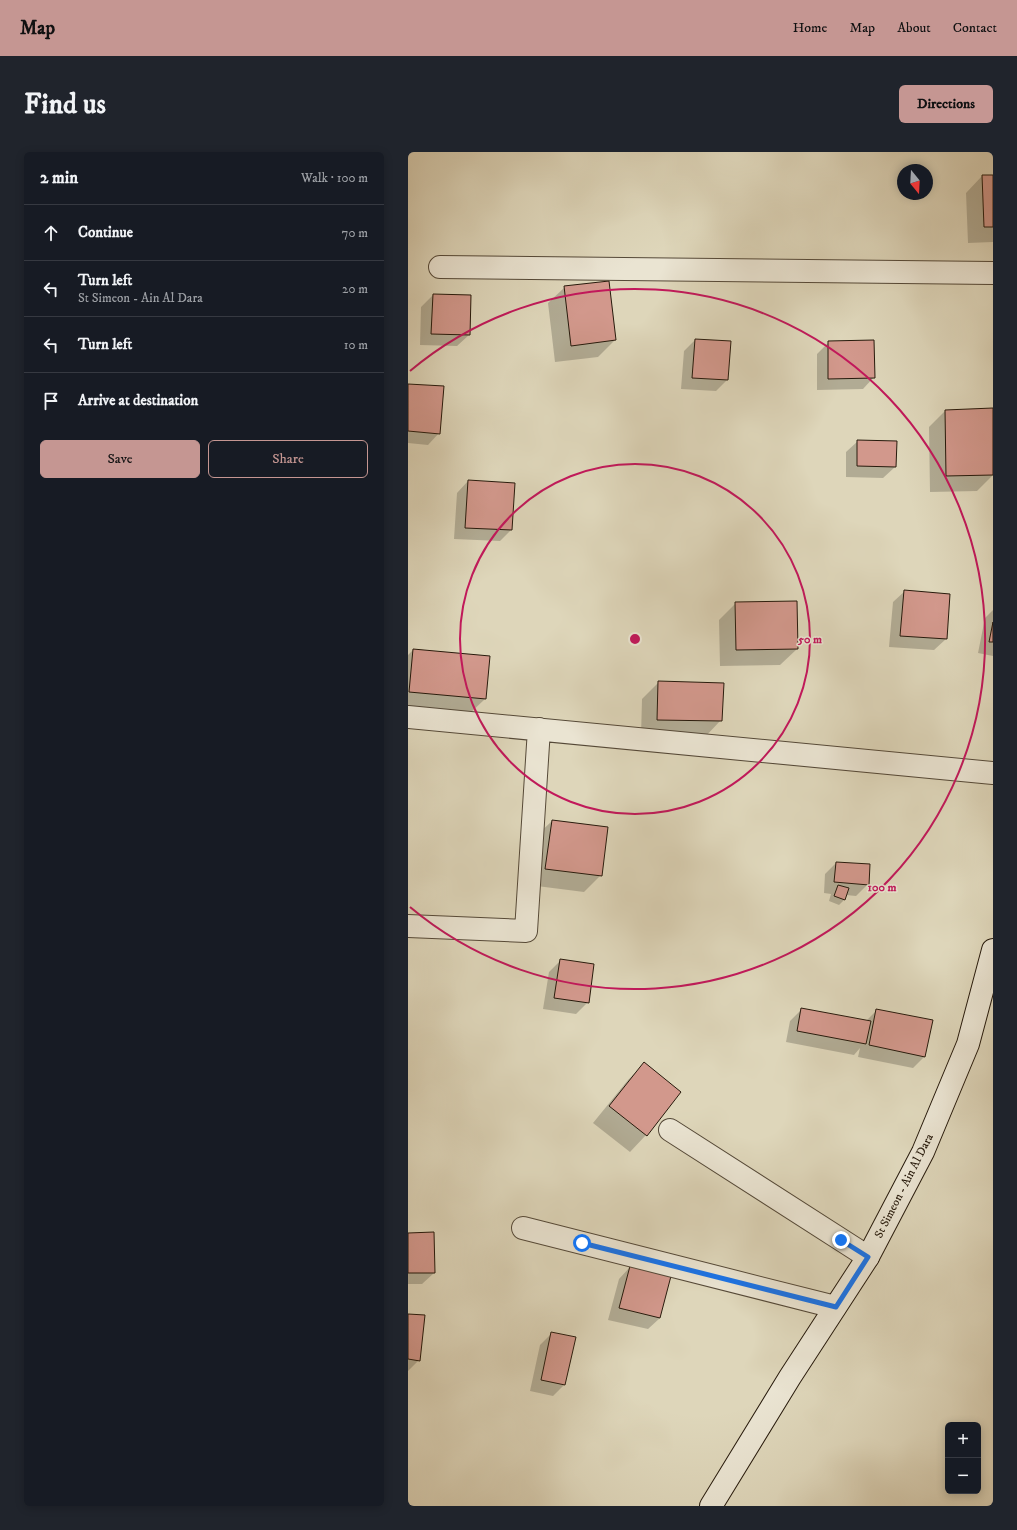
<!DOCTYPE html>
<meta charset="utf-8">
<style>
body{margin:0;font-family:"IM FELL DW Pica",serif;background:#20242c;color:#f1f3f6}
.controls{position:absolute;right:12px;bottom:12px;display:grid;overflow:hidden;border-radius:6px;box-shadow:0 2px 10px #0003}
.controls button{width:36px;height:36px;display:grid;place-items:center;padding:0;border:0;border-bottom:1px solid #363941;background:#171b24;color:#f1f3f6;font:20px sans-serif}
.compass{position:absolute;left:489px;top:12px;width:36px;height:36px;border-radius:50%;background:#171b24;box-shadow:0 2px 10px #0003;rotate:162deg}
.stop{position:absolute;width:12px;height:12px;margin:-9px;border:3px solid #1a73e8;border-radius:50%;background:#fff}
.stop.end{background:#1a73e8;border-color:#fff;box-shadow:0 1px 4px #0008}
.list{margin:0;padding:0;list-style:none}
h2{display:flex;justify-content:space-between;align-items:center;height:52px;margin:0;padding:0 16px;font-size:17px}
h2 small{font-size:13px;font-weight:400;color:#9ea1a6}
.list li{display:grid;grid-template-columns:26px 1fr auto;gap:12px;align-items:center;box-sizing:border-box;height:56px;padding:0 16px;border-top:1px solid #363941}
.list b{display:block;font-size:15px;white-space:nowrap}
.list p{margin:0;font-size:13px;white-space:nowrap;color:#9ea1a6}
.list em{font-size:13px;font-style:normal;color:#9ea1a6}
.actions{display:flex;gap:8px;padding:12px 16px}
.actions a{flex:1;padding:9px 0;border:1px solid #c59692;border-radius:6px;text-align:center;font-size:14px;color:#c59692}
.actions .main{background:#c59692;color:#111}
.icon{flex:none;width:22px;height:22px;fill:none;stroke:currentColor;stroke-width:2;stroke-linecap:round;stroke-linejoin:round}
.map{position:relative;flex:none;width:585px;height:1354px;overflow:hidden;border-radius:6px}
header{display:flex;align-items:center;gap:24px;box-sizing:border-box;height:56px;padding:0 20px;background:#c59692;color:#111}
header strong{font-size:19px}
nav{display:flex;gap:22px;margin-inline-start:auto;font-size:14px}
.intro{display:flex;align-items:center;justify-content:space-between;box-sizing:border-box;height:96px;padding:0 24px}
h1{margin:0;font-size:28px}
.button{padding:10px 18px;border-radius:6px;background:#c59692;color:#111;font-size:14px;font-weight:700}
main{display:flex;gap:24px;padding:0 24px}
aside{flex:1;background:#171b24;border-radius:6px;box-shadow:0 2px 10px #0003}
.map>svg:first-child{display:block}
.shadow{fill:#0003}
.building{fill:#d2988c;stroke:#271a0c}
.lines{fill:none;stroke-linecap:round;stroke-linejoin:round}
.street-casing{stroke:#554938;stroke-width:24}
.secondary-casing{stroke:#271a0c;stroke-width:24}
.street{stroke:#eae4d2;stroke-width:22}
.secondary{stroke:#eae4d2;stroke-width:22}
.route{stroke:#1a73e8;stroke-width:5}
.ring{fill:none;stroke:#c2185b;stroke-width:2}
.labels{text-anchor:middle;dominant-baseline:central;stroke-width:3;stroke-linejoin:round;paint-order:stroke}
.street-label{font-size:12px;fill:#271a0c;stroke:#eae4d2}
.centre{fill:#c2185b;stroke:#eae4d2;stroke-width:2}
.ring-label{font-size:12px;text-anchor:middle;font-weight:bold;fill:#c2185b;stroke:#eae4d2;stroke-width:3;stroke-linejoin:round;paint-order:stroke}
</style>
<header>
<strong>Map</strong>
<nav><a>Home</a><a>Map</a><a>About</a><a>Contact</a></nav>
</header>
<div class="intro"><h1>Find us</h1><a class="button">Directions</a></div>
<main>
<aside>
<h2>2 min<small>Walk · 100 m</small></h2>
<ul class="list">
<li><svg class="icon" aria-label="ahead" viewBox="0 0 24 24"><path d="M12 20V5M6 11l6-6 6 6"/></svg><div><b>Continue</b></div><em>70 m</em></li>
<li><svg class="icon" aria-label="left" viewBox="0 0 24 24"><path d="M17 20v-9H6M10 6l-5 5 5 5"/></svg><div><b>Turn left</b><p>St Simeon - Ain Al Dara</p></div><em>20 m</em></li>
<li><svg class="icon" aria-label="left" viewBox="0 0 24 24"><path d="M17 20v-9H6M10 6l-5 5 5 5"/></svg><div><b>Turn left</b></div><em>10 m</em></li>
<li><svg class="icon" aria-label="arrive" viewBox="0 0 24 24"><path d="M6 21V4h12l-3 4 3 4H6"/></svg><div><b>Arrive at destination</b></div></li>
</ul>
<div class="actions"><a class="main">Save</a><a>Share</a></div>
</aside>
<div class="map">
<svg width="585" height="1354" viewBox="0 0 585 1354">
<rect width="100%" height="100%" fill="#ded6ba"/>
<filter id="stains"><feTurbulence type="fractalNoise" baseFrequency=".005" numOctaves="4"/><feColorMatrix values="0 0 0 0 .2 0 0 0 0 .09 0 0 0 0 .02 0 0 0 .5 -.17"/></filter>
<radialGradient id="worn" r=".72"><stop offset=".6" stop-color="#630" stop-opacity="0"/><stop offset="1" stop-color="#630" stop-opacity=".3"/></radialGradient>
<path class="shadow" d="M574,24H585V90L560,91L558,41Z
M157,135L207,188L190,205L147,210L140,151Z
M25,143L62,144L61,183L49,194L12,193L13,155Z
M287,188L319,228L308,239L273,237L276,199Z
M421,190L466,225L455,237L409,238V202Z
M0,233L31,281L20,293L0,291Z
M537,259L585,323L569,339L522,340L521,275Z
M450,289L487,315L475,326L438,325V300Z
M60,329L103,378L92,389L46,387L49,341Z
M497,439L541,443L538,487L526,498L481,495L485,450Z
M328,451L389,497L372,513L312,514L311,468Z
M585,458V504L570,501L577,466Z
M5,498L77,547L60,563L0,558V503Z
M251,530L313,568L297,585L233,584L234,547Z
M144,669L199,675L193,723L176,740L121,733L127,685Z
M428,711L460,732L448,744L438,743L437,747L431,753L421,749L423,742L416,741L417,722Z
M152,809L180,850L168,862L135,857L141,820Z
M394,857L458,869L469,858L517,904L505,916L450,905L452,896L446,903L378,890L382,869Z
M236,912L272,940L238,983L222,1000L185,971L220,928Z
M0,1082L26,1121L14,1132H0Z
M222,1115L252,1166L240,1177L200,1168L211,1127Z
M0,1163L11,1208L0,1219Z
M144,1181L157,1232L145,1244L122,1239L132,1193Z"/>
<path class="building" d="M574,23H585V75H576Z
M201,129L208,188L163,194L156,134Z
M25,142L63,143L62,183L23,182Z
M287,187L323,189L320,228L284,226Z
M466,188L467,226L420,227V189Z
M0,232L36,234L32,282L0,279Z
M585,256V323L538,324L537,258Z
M449,288L489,289L488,315L449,314Z
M60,328L107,331L104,378L57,376Z
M496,438L542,442L539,487L492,484Z
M389,449L390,497L328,498L327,450Z
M585,470V490H581Z
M5,497L82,504L78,547L1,540Z
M250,529L316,531L314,569L249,568Z
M144,668L200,675L194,724L137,717Z
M428,710L462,712L461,733L426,730Z
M430,733L441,736L437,748L426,744Z
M152,807L186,812L181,851L146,846Z
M393,856L463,869L458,892L389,879Z
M468,857L525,868L517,905L461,893Z
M236,910L273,940L239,984L201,954Z
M26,1080L27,1121H0V1081Z
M222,1114L263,1124L252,1166L211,1156Z
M0,1162L17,1163L12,1209L0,1207Z
M143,1180L168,1185L157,1233L133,1228Z"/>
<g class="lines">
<g class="street-casing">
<path id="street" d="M32,115L585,121
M0,565L585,621
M0,774L118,779L131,577
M262,978L460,1105
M115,1076L427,1155"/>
</g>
<g class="secondary-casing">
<path id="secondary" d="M303,1354L382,1225L460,1105L515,1000L560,892L585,798"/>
</g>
<use href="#street" class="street"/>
<use href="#secondary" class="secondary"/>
</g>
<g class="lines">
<path class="route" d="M174,1091L428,1155L460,1105L433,1088"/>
</g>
<g class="ring">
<circle cx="227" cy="487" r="175"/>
<path d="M2 219A350 350 0 1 1 2 755"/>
</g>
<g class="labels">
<g class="street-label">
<text transform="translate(496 1034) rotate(-63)">St Simeon - Ain Al Dara</text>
</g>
</g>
<circle cx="227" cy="487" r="6" class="centre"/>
<g class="ring-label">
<text x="402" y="491">50 m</text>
<text x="474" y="739">100 m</text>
</g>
<rect width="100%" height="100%" filter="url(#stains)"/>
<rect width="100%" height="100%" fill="url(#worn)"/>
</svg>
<div class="controls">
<button>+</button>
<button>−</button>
</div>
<svg class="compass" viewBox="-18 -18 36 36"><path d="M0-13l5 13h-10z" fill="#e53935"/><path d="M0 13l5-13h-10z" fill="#9ea1a6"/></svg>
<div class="stop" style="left:174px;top:1091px"></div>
<div class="stop end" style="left:433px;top:1088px"></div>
</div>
</main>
